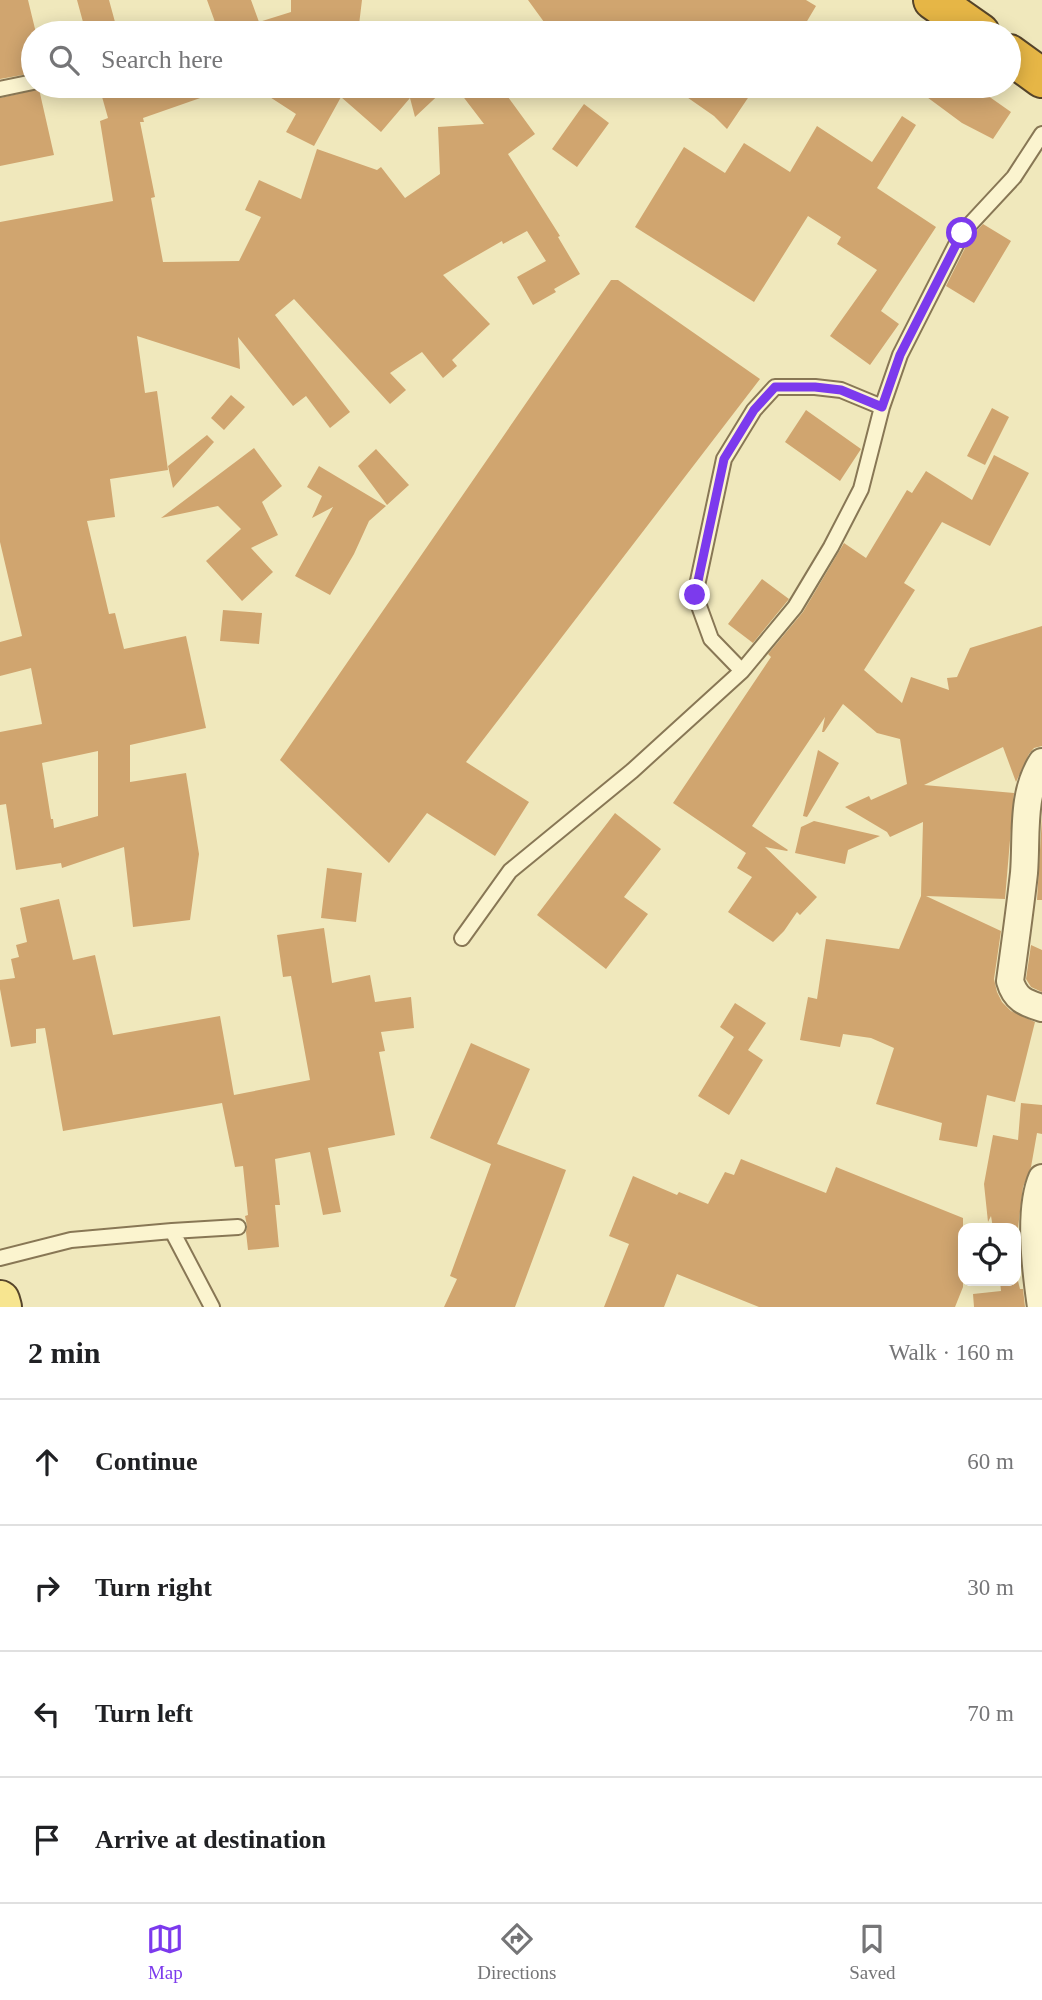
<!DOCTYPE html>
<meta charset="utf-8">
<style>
body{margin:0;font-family:Georgia,serif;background:#f2f2f2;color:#202124}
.controls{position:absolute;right:21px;bottom:21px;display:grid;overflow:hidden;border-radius:14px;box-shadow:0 4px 18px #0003}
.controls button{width:63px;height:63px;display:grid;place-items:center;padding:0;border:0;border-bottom:2px solid #e0e0e0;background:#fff;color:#202124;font:35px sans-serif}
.stop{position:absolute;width:21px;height:21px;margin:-16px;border:5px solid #7c3aed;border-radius:50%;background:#fff}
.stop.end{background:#7c3aed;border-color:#fff;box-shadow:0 2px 7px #0008}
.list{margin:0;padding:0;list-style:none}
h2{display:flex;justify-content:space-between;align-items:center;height:91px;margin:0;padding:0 28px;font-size:30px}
h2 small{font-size:23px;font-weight:400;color:#757577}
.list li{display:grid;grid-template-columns:46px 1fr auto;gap:21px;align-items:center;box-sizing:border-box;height:126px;padding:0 28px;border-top:2px solid #e0e0e0}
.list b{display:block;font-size:26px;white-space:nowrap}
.list em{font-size:23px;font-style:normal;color:#757577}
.icon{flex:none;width:38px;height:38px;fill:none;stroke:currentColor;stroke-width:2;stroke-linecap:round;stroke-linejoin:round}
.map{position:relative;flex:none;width:1042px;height:1307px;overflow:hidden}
.search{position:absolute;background:#fff;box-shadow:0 4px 18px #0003;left:21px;right:21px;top:21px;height:77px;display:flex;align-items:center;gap:18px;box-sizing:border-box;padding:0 24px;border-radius:38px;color:#757577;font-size:26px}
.sheet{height:595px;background:#fff}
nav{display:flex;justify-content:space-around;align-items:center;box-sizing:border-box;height:98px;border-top:2px solid #e0e0e0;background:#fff;font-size:19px;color:#757577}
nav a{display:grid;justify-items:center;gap:4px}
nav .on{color:#7c3aed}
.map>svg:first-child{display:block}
.building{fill:#d0a56f;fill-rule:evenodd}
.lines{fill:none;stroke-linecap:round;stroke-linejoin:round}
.lane-casing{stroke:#875;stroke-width:18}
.street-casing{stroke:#875;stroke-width:30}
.primary-casing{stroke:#55442a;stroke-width:42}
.highway-casing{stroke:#55442a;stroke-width:42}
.lane{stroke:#fbf4cf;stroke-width:14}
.street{stroke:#fbf4cf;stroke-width:26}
.primary{stroke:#f7e590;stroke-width:38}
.highway{stroke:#e6b646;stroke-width:38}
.route{stroke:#7c3aed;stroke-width:9}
</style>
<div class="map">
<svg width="1042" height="1307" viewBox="0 0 1042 1307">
<rect width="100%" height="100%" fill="#f0e8bc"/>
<path class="building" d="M0,0H28L36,33H33V73L0,79Z
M77,0H109L118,33H86Z
M207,0H251L259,22L291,12V0H362L358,33L260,25L262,33H219Z
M528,0H806L816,6L800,33H552Z
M99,86H225L226,89L143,118L144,122H140L155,197L151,198L163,262L239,261L261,217L245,210L259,180L301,199L317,149L377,170L381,167L405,198L440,174L438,127L484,124L455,86H500L535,134L508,154L560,236L558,237L580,274L554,289L556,292L533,305L517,277L546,261L527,231L503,244L502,241L443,275L490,324L452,360L457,366L443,378L422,352L390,373L406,390L390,404L294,299L275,315L350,412L330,428L306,396L293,406L238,337L240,369L137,336L145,393L157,391L168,470L110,479L115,517L87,521L109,614L115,613L124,649L186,636L206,728L130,745V782L186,773L199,854L190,920L133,927L124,847L62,868L61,863L16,870L6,804L0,805V732L42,724L31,668L0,676V642L22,636L0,542V222L113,201L100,121L108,118ZM98,751V816L54,828L53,819H51L42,763Z
M253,86H448L415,117L410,98L381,132L341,97L314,146L286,132L296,114Z
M671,86H756L727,129L714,116Z
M912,86H974L1011,112L993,139L962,123Z
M39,89L54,155L0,166V98Z
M584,104L609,123L577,167L552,149Z
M902,116L916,125L877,188L936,227L881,311L899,324L870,365L830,336L877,270L837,244L841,237L808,216L754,302L635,227L684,147L725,173L744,143L790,172L817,126L872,162Z
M983,224L1011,241L974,303L946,286L970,238Z
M611,280H618L760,379L466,762L529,802L495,856L427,813L389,863L280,760Z
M231,395L245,407L224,430L211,418Z
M992,408L1009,417L985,465L967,456Z
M806,410L861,449L840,481L785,442Z
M207,435L214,442L173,488L168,466Z
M254,448L282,486L262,502L278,535L251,548L273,572L242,601L206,561L241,529L218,506L161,518Z
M376,449L409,485L387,505L358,466Z
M994,455L1029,473L990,546L942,522L904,583L915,590L864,670L902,703L911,677L949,690L947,678L957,677L970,648L1042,626V746L1034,748L1029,754L1016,782L1003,747L924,785L1014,793L1005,899L926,896L1001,931L994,979L997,992L1002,1002L1011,1011L1035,1022L1015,1102L987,1095L977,1147L939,1140L942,1123L876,1104L894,1048L871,1038L843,1034L840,1047L800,1040L808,997L817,999L826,939L899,949L921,896L923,822L890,837L887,832L845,807L869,796L871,800L907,784L900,739L877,733L843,704L824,732H822L825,717L752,826L788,850L787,851L765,847L817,897L800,915L797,912L784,931L773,942L728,912L752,877L737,868L746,853L673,803L771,657L768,654L803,612L844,543L866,558L907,490L912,493L926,471L972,500Z
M319,466L386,506L369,521L354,554L330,595L295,576L333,507L312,518L322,496L307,487Z
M762,579L789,599L753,643L728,624Z
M223,610L262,613L259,644L220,641Z
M818,750L839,763L807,817L803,816Z
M615,813L661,849L624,897L648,914L606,969L537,915Z
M1042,817V900H1037Z
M814,821L880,836L848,850L845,864L795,853L801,827Z
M327,868L362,873L356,922L321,918Z
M59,899L73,960L95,955L113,1035L220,1016L234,1095L310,1080L291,976L283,977L277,935L324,928L332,983L370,975L375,1002L411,997L414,1028L381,1032L385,1051L379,1052L395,1135L328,1148L341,1212L323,1215L310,1152L275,1159L280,1205H275L279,1247L248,1250L246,1232L247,1226L245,1216L248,1215L243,1166L235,1167L222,1103L63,1131L45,1028L36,1029V1043L11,1047L0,989V980L15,978L11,959L19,957L16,945L27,942L20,908Z
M1031,945L1042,950V992L1031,987L1026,979Z
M735,1003L766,1023L748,1050L763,1060L729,1115L698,1096L734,1037L720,1027Z
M471,1043L530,1069L497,1144L566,1170L515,1307H444L457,1279L450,1276L491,1164L430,1138Z
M1021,1103L1042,1105V1134L1037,1133L1031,1167L1023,1187L1018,1228H993L991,1216L988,1222L984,1184L993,1135L1018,1140Z
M741,1159L826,1193L836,1167L963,1218V1287L955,1307H759L677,1274L664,1307H604L629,1244L609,1236L633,1176L677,1195L679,1192L708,1204L725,1172L734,1175Z
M1000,1281H1018L1020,1289H1023L1025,1307H974L973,1294L1001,1291Z"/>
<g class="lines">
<g class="lane-casing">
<path id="lane" d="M0,89L33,82
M742,671L711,639L695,595L724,459L754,410L775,387H815L841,390L882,407
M462,938L510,871L632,771L742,671L795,607L831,547L861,489L882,407L900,355L962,233L1014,177L1042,134
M172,1231L212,1307
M0,1258L71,1240L172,1231L238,1227"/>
</g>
<g class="street-casing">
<path id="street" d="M1042,762C1021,794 1027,837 1024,873C1020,909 1015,945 1010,981C1015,999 1025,1003 1042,1008
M1041,1307C1036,1272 1028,1210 1042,1178"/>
</g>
<g class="primary-casing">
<path id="primary" d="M0,1300L2,1307"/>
</g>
<g class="highway-casing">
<path id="highway" d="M933,0L980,33
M1009,54L1042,78"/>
</g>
<use href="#lane" class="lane"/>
<use href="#street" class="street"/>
<use href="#primary" class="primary"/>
<use href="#highway" class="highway"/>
</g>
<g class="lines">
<path class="route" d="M695,595L724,459L754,410L775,387H815L841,390L882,407L900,355L962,233"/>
</g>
</svg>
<div class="controls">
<button><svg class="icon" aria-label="locate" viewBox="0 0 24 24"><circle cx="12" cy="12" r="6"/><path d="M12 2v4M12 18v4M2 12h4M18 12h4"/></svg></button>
</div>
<div class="stop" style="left:962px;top:233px"></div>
<div class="stop end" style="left:695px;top:595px"></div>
<div class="search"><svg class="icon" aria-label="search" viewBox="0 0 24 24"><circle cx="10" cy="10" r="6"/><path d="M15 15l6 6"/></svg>Search here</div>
</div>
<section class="sheet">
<h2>2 min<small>Walk · 160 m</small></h2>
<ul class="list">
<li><svg class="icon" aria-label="ahead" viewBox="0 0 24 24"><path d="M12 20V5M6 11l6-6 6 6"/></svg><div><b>Continue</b></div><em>60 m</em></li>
<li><svg class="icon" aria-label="right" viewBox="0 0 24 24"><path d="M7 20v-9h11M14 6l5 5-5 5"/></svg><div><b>Turn right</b></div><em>30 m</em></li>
<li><svg class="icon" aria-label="left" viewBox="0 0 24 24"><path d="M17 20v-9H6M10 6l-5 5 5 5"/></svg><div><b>Turn left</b></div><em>70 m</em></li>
<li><svg class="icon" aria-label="arrive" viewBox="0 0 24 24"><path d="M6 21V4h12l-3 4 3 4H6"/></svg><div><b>Arrive at destination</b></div></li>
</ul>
</section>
<nav>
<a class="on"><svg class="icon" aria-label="map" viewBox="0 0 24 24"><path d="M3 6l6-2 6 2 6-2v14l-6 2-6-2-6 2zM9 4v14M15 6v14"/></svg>Map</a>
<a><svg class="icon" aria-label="directions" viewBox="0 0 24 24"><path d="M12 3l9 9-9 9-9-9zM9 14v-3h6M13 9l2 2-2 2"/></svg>Directions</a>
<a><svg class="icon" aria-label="saved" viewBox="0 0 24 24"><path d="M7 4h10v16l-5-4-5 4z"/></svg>Saved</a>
</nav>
